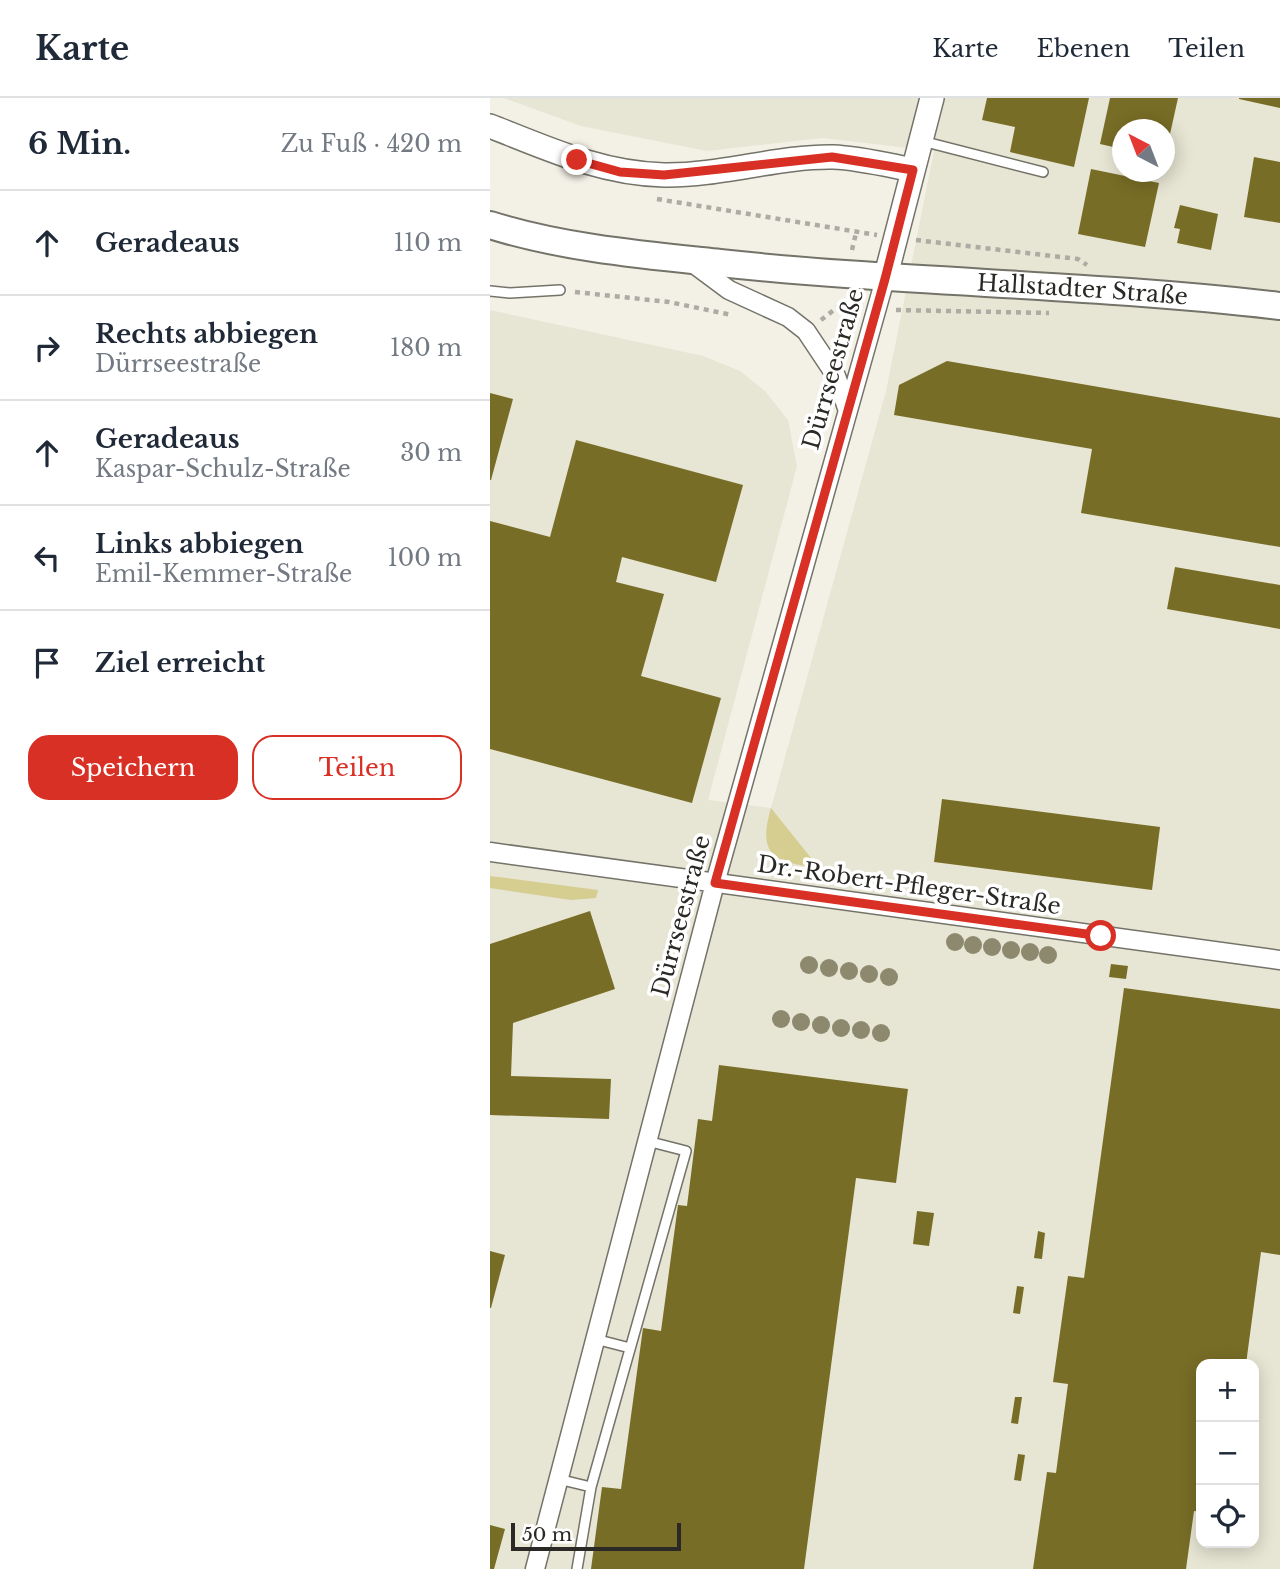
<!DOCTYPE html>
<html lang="de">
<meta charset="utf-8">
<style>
body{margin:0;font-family:"Libre Baskerville",serif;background:#f6f6f7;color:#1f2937}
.controls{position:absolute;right:21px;bottom:21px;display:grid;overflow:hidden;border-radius:14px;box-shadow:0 4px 18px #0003}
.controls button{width:63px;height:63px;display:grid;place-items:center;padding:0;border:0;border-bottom:2px solid #e0e1e3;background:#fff;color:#1f2937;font:35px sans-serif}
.compass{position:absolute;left:622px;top:21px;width:63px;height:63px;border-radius:50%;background:#fff;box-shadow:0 4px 18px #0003;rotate:318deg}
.scale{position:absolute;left:21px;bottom:18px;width:170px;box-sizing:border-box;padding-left:7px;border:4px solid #2a2925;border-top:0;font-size:19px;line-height:24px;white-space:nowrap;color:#2a2925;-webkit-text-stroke:5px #fff;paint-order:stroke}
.stop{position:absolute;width:21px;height:21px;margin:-16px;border:5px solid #d93025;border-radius:50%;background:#fff}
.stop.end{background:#d93025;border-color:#fff;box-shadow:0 2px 7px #0008}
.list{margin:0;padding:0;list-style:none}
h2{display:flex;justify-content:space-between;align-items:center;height:91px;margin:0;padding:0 28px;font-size:30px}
h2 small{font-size:23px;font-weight:400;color:#747a83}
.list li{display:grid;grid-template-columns:46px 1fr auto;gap:21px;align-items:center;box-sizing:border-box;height:105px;padding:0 28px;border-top:2px solid #e0e1e3}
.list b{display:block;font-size:26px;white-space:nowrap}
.list p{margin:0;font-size:23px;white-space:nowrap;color:#747a83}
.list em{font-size:23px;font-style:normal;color:#747a83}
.actions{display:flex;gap:14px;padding:21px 28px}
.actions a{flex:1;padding:16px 0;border:2px solid #d93025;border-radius:21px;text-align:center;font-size:24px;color:#d93025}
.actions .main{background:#d93025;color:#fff}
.icon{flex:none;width:38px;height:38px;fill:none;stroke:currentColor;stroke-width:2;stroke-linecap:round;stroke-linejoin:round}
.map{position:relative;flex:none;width:790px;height:1471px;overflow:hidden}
header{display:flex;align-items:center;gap:42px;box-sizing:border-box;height:98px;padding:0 35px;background:#fff;border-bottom:2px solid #e0e1e3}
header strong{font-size:33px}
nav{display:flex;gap:38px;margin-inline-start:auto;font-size:24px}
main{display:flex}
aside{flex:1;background:#fff}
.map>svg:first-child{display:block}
.built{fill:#e7e5d3;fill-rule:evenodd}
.green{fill:#d6cd90}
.building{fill:#786d26}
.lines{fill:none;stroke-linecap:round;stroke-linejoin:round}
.service-casing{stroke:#747369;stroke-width:12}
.minor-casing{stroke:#747369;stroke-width:21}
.tertiary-casing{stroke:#747369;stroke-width:26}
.secondary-casing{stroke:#747369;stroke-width:30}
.path{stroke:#adaba3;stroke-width:4.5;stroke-dasharray:5 5;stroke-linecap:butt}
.service{stroke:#fff;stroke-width:9}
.minor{stroke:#fff;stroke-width:18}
.tertiary{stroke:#fff;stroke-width:23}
.secondary{stroke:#fff;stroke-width:26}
.tree{fill:#8d896e}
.route{stroke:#d93025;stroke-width:9}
.labels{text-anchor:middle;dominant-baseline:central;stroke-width:7;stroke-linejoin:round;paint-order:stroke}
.street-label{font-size:23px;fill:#2a2925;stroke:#fff}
</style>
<header>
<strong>Karte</strong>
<nav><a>Karte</a><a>Ebenen</a><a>Teilen</a></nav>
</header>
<main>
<aside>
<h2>6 Min.<small>Zu Fuß · 420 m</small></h2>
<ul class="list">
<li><svg class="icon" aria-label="ahead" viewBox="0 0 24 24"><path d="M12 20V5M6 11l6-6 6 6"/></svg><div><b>Geradeaus</b></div><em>110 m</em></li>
<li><svg class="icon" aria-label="right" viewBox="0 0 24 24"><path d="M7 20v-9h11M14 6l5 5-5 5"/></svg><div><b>Rechts abbiegen</b><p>Dürrseestraße</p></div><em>180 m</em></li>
<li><svg class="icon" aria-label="ahead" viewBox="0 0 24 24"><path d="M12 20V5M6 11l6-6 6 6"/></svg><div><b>Geradeaus</b><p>Kaspar-Schulz-Straße</p></div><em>30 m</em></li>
<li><svg class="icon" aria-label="left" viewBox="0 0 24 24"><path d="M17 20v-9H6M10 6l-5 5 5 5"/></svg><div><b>Links abbiegen</b><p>Emil-Kemmer-Straße</p></div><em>100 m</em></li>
<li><svg class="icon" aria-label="arrive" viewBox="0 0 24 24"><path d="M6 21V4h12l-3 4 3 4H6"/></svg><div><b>Ziel erreicht</b></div></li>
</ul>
<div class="actions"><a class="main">Speichern</a><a>Teilen</a></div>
</aside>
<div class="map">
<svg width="790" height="1471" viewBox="0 0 790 1471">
<rect width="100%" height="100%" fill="#f3f1e6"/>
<path class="built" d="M14,0H790V1471H0V212L213,258L250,273L275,293L298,322L307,368L218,702L281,710L396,293L444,53L333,40L217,53L91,28ZM632,32H674V74H632ZM711,1266H764V1445H711Z"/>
<path class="green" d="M281,710L329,770C284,764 267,758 281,710Z
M0,778L108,792L106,800L81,802L0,790Z"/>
<path class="building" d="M497,0H599L584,69L520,54L525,29L492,22Z
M620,0H688L676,54L674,32H632V51L610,46Z
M790,0V10L749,1V0Z
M764,59L790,64V125L754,119Z
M601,71L669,85L655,149L588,136Z
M690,107L728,116L721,152L687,145L690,131L684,130Z
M457,263L790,320V449L591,415L602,351L404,317L409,287Z
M0,295L23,301L1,382H0Z
M86,342L253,387L226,484L132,459L126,484L174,496L151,578L231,600L202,705L0,651V423L60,439Z
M685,469L790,487V531L677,511Z
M452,701L670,729L662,792L444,764Z
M100,813L125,891L23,925L21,978L121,981L119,1021L0,1017V846Z
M621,866L638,868L636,881L619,879Z
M634,890L790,911V1157L771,1154L756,1266H711V1414L704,1413L696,1471H543L557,1374L566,1375L578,1286L563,1284L578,1178L594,1180Z
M229,967L418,991L406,1085L366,1080L314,1471H101L112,1389L131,1391L153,1230L171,1233L188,1107L197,1108L208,1021L222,1023Z
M427,1113L444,1115L439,1148L423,1146Z
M548,1133L555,1135L552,1161L544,1160Z
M0,1153L15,1157L1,1210H0Z
M527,1188L534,1189L530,1216L523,1215Z
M525,1299H532L528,1326L521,1325Z
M528,1356L535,1357L531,1383L524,1382Z
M0,1427L15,1431L4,1471H0Z"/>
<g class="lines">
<g class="service-casing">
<path id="service" d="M432,43L553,74
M0,193L20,195L70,192
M105,1241L140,1250
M68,1381L101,1389
M87,1471L101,1389L196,1053L157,1043"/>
</g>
<g class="minor-casing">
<path id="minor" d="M200,163L239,192L298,219L316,233L346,278L357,310
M0,754L790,862
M45,1471L225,785L395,181"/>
</g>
<g class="tertiary-casing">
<path id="tertiary" d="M0,28C56,50 112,76 174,77C230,78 289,58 343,59C370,60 397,67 423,72
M395,181L442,0"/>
</g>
<g class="secondary-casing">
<g id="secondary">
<path id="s1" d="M0,127C73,150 154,157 230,165C416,185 604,186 790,208"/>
</g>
</g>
<path class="path" d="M167,101L387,137
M426,142L588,161L597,167
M362,152L366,135
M85,194L179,204L242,217
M406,212L559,215
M331,222L349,208L370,209"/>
<use href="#service" class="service"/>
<use href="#minor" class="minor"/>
<use href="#tertiary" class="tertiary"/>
<use href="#secondary" class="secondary"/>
</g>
<g class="tree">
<circle cx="465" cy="844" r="9"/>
<circle cx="483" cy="847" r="9"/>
<circle cx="502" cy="849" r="9"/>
<circle cx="521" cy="852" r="9"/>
<circle cx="540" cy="854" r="9"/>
<circle cx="558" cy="857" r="9"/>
<circle cx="319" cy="867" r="9"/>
<circle cx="339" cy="870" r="9"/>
<circle cx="359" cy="873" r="9"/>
<circle cx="379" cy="876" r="9"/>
<circle cx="399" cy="879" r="9"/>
<circle cx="291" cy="921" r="9"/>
<circle cx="311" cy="924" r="9"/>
<circle cx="331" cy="927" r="9"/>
<circle cx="351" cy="930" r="9"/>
<circle cx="371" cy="932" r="9"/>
<circle cx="391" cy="935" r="9"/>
</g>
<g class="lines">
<path class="route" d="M87,62L130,74L174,77L342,59L423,72L395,181L225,785L611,838"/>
</g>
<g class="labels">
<g class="street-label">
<text stroke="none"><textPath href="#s1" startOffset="597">Hallstadter Straße</textPath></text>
<text transform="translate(343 271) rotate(-74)">Dürrseestraße</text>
<text transform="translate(419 787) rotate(8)">Dr.-Robert-Pfleger-Straße</text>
<text transform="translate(191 818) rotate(-75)">Dürrseestraße</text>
</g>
</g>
</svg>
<div class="controls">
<button>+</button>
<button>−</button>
<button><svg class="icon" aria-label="locate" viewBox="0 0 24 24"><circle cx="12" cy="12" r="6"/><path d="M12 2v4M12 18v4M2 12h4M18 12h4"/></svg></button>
</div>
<svg class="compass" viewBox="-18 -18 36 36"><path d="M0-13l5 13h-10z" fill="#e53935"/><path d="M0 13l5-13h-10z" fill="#747a83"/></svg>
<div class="scale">50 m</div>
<div class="stop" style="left:611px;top:838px"></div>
<div class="stop end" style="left:87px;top:62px"></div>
</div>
</main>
